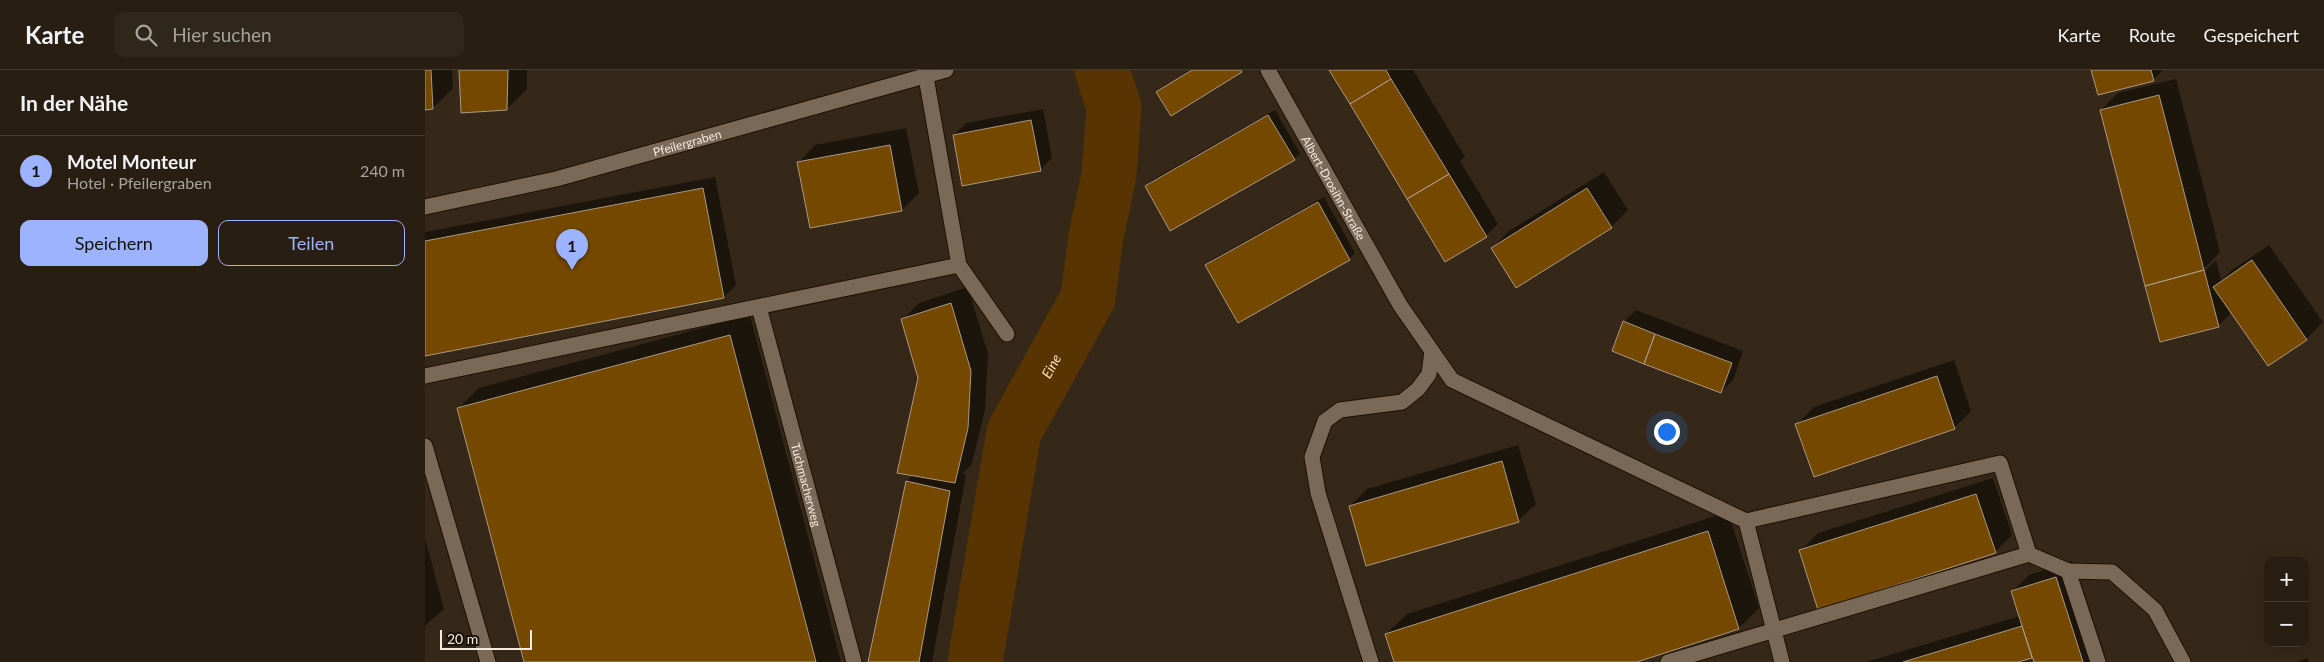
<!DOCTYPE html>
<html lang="de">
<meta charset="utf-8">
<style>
body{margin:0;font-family:Lato,sans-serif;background:#30271b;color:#f1f3f6}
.controls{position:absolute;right:15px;bottom:15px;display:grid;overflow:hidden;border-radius:10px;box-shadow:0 5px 20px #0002}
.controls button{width:45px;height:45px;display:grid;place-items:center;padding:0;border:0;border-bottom:1px solid #443c32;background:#281e12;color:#f1f3f6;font:25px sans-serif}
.scale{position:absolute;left:15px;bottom:12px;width:92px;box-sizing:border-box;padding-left:5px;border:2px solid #f4eae0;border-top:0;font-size:14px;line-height:18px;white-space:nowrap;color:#f4eae0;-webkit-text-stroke:4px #19120b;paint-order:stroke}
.you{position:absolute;left:1241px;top:361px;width:18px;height:18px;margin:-12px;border:4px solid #fff;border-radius:50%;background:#1a73e8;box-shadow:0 0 0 8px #1a73e833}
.badge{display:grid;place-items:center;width:32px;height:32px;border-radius:50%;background:#9eb3fd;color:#111;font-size:16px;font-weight:700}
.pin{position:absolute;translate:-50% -41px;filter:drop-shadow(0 1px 2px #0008)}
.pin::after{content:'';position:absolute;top:26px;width:18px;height:15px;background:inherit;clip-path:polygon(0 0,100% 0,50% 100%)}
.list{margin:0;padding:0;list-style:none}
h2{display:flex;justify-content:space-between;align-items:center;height:65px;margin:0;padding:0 20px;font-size:21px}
h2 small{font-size:16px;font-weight:400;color:#a5a29f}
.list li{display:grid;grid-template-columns:32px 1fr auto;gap:15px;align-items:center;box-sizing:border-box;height:70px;padding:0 20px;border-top:1px solid #443c32}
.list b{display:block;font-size:19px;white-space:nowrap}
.list p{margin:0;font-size:16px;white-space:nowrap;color:#a5a29f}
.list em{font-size:16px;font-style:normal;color:#a5a29f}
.actions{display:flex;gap:10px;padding:15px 20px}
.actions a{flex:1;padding:11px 0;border:1px solid #9eb3fd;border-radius:10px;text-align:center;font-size:18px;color:#9eb3fd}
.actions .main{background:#9eb3fd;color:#111}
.icon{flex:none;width:28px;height:28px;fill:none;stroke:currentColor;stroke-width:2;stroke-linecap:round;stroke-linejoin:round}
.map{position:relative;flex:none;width:1899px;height:592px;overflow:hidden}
header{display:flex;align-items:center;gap:30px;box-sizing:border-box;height:70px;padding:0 25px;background:#281e12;border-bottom:1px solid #443c32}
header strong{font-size:24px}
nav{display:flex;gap:28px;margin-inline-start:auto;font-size:18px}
.search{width:350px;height:45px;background:#30271b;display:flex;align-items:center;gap:12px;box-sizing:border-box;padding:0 18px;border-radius:10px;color:#a5a29f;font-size:19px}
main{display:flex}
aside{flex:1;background:#281e12}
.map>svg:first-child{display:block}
.shadow{fill:#0007}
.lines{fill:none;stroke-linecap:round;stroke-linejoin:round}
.river{stroke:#573401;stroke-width:55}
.building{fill:#754800;stroke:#aa9885}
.minor-casing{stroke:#1e1103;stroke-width:17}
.minor{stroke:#7a6957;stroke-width:15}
.labels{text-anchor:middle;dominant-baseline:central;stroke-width:4;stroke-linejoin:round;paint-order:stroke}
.street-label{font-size:12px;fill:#f4eae0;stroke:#19120b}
.water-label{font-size:14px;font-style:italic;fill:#fadebf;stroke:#19120b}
</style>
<header>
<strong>Karte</strong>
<div class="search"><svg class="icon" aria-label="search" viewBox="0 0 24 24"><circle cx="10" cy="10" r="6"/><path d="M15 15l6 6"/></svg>Hier suchen</div>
<nav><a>Karte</a><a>Route</a><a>Gespeichert</a></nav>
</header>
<main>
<aside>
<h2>In der Nähe<small></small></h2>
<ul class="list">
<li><span class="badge">1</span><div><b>Motel Monteur</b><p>Hotel · Pfeilergraben</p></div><em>240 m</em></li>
</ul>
<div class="actions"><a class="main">Speichern</a><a>Teilen</a></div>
</aside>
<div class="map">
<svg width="1899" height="592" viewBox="0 0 1899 592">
<rect width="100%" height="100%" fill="#362818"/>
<path class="shadow" d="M0,0H27L28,18L8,38H0Z
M35,0H102V19L82,39Z
M765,0H817L733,23Z
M906,0H988L1040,87L1035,91L1073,154L1061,166Z
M1667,0H1738L1728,10Z
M1751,9L1795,182L1778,200V203L1791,190L1796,210L1807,200L1844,175L1898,252L1881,269L1803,237L1805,244L1793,256L1676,40L1693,23Z
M618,39L627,88L615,100L529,65L541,53Z
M850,40L875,83L869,89L721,116L727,110Z
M481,58L494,123L477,140L374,92L390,75Z
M1179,102L1203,140L1186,157L1067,178L1084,161Z
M290,107L311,215L299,227L0,285V162Z
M899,127L930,183L924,189L813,251L782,195L788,189Z
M543,217L563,284L560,340L547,394L537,404L541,405L507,592H444L482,411L489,404L494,308L477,250L494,233Z
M1211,240L1318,281L1308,310L1296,322L1199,252Z
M325,245L416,592H101L33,339L54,318Z
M1529,290L1546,341L1529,358L1372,354L1389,337Z
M1093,375L1111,434L1094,450L942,495L925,436L942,419Z
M1568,408L1587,465L1570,482L1376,480L1393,463Z
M1303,442L1334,538L1314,558L1208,592H970L961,564L982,544Z
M0,468L19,539L0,556Z
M1647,491L1680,592H1610L1608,586L1589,592H1441L1595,546L1587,522L1604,505Z
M1882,588L1884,592H1871Z"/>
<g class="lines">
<path class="river" id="s1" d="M550,592L589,362L663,228L671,166L684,105L689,37L677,0"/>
</g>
<path class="building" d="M0,0H6L8,39L0,40Z
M34,0H83L82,40L36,43Z
M767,0H816L817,2L746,46L731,22Z
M904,0H961L966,9L925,34Z
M1666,0H1726L1729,11L1673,25Z
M966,9L1024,104L982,129L925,34Z
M1734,25L1779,200L1720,216L1675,40Z
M843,45L870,90L745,161L720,116Z
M606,50L616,101L537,116L528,65Z
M465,75L477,141L385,158L372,92Z
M1024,104L1062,167L1020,192L982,129Z
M278,118L299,228L0,286V171Z
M1162,118L1187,158L1091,218L1066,178Z
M893,132L925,190L813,253L780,195Z
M1827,190L1882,270L1843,296L1788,217Z
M1779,200L1794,257L1735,272L1720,216Z
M526,233L546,301L543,358L530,413L472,403L493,308L476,249Z
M1198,251L1230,264L1219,294L1187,281Z
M1230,264L1307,293L1296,323L1219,294Z
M305,265L391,592H99L32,338Z
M1512,306L1530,359L1389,407L1370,354Z
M1077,391L1094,452L941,496L924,436Z
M481,411L525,421L494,592H443Z
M1551,424L1571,483L1393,540L1374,480Z
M1283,461L1314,559L1212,592H969L960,564Z
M1631,507L1658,592H1609L1597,556L1586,521Z
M1597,556L1607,588L1593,592H1478Z"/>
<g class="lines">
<g class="minor-casing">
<g id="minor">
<path id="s2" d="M843,0L975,235L1027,310L1321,451L1357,592"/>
<path id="s3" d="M0,137L131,109L521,0"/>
<path d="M534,195L582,264"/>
<path id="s4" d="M334,237L429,592"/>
<path d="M0,306L534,195L501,7"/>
<path d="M0,376L63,592"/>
<path d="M1321,451L1575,393L1604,484L1643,501L1673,592"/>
<path d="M1643,501L1687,502L1730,540L1758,592"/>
<path d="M946,592L893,423L887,387L900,351L915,340L977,332L993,319L1004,304L1007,281"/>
<path d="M1243,592L1604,484"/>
</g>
</g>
<use href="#minor" class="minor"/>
</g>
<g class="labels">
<g class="street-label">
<text stroke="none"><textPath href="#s3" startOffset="270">Pfeilergraben</textPath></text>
<text stroke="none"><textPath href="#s2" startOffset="135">Albert-Drosihn-Straße</textPath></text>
<text stroke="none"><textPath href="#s4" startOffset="184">Tuchmacherweg</textPath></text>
</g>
<g class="water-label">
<text stroke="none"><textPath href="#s1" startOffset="309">Eine</textPath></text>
</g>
</g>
</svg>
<div class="controls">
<button>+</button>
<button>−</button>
</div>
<div class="scale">20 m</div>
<div class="you"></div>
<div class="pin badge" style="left:147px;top:200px">1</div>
</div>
</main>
